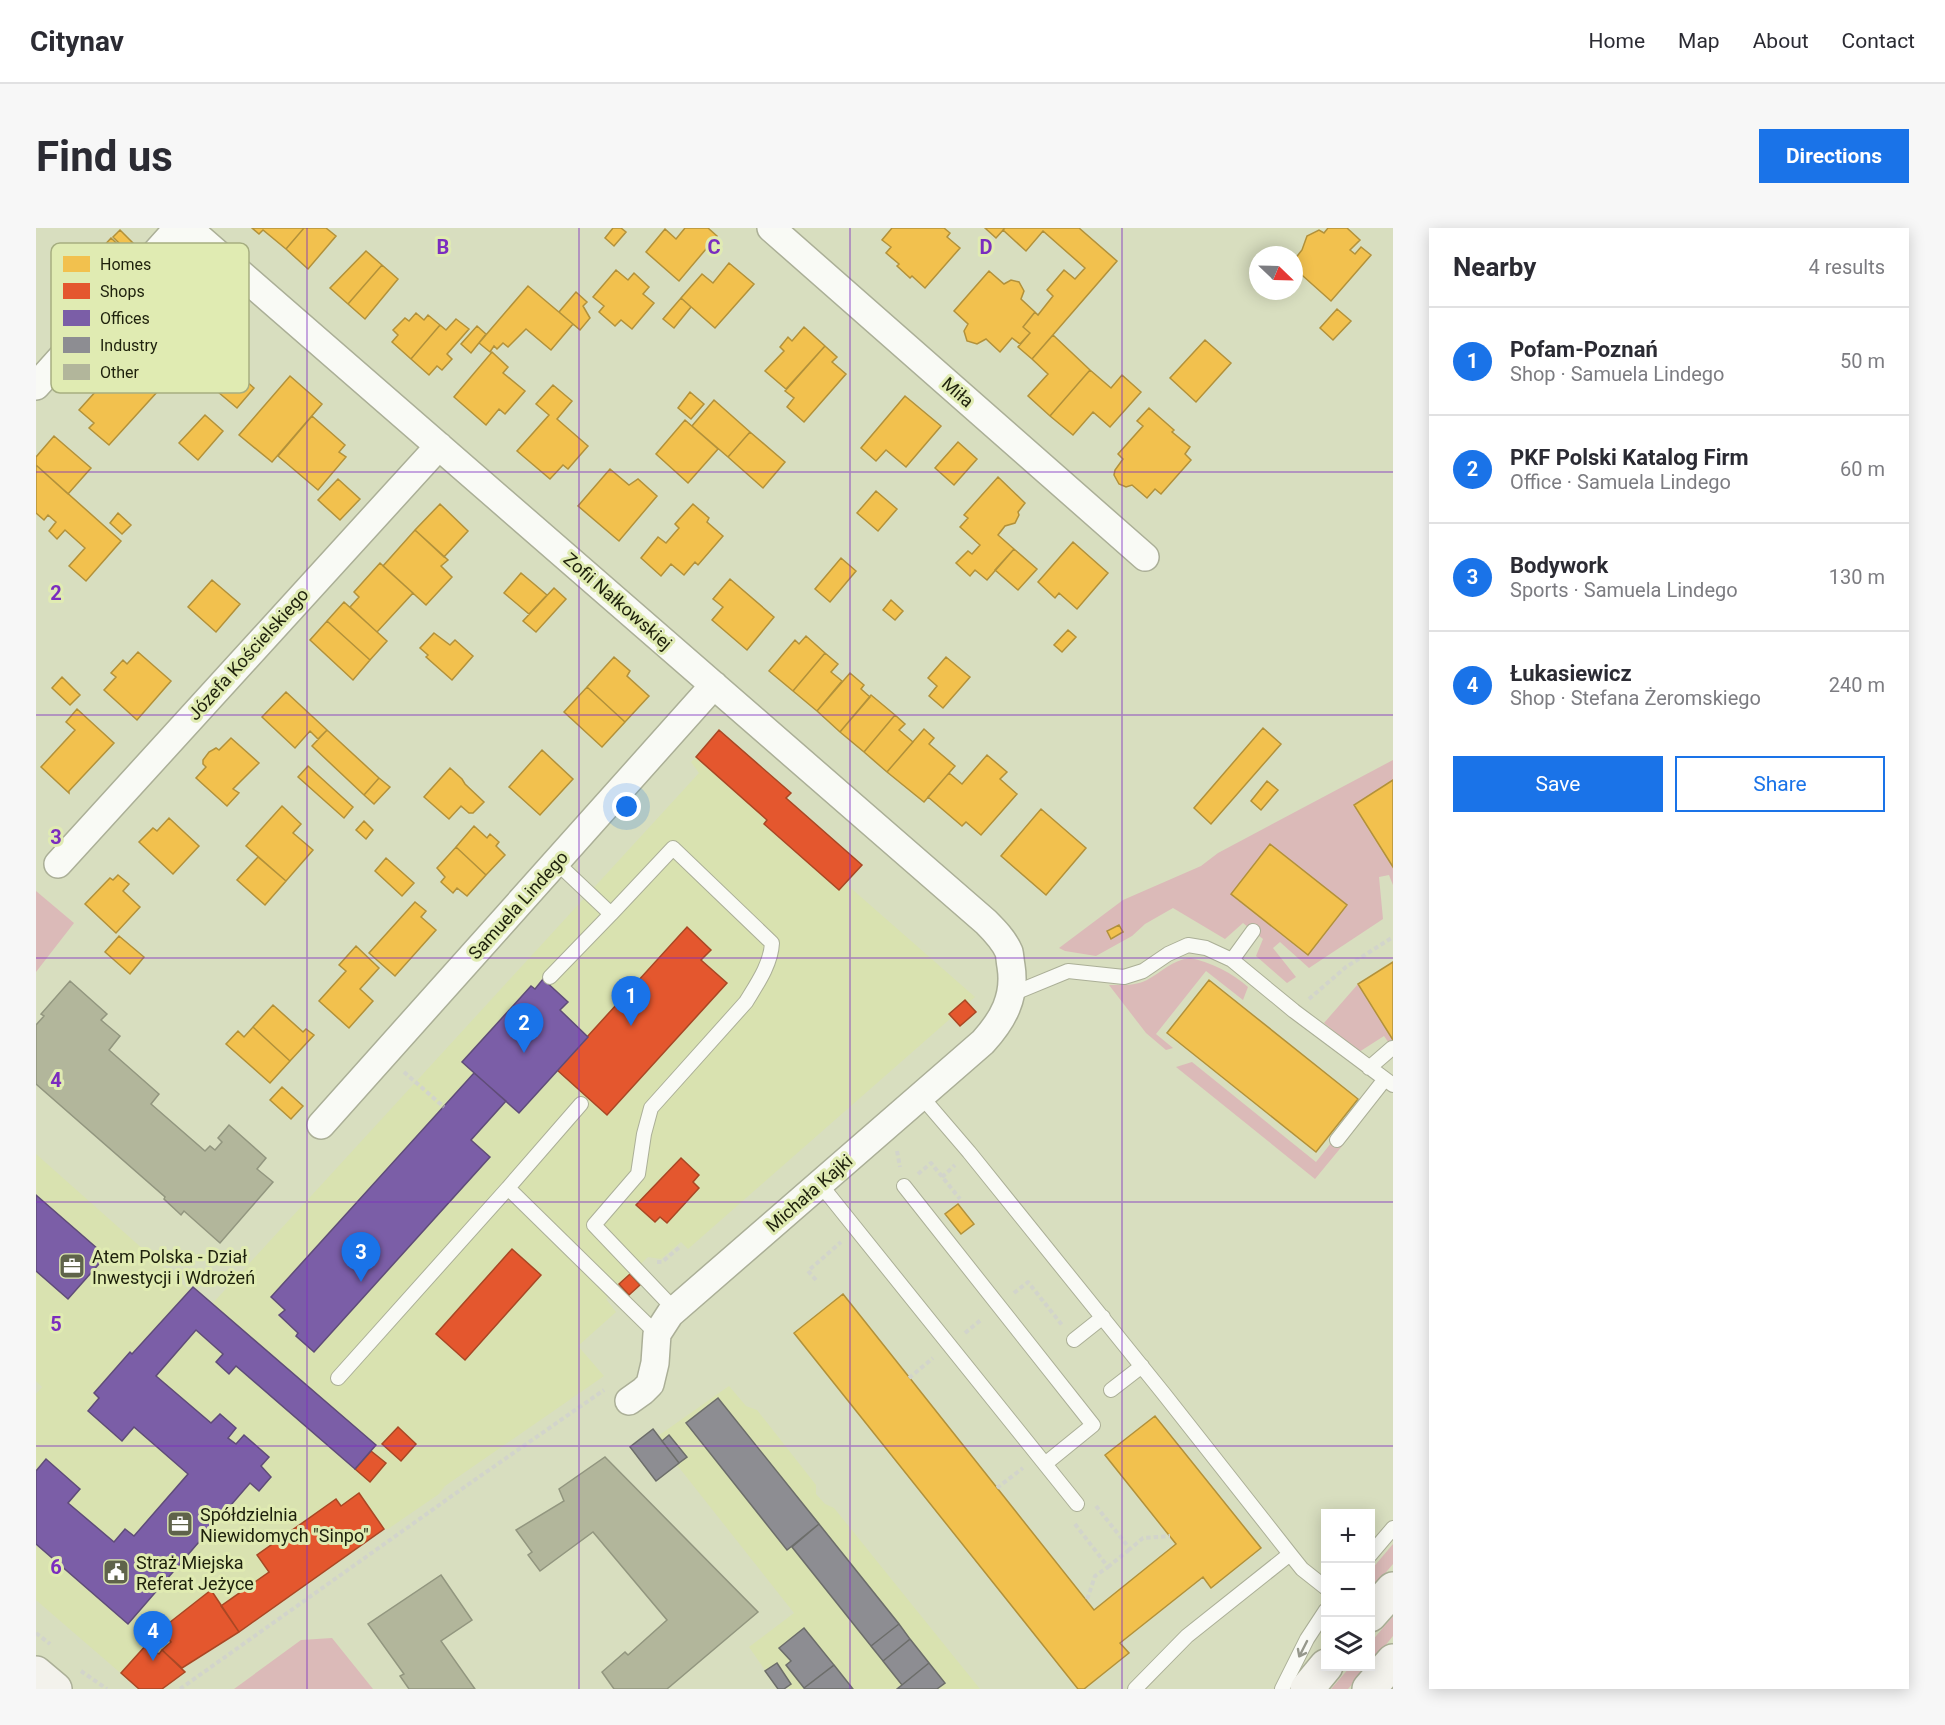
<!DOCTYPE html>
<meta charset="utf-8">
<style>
body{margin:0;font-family:Roboto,sans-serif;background:#f7f7f7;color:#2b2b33}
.controls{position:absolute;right:18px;bottom:18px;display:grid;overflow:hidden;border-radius:0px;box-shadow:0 3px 15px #0003}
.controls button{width:54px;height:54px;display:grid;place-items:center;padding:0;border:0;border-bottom:2px solid #e1e1e2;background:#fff;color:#2b2b33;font:30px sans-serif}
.compass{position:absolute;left:1213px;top:18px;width:54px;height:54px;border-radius:50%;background:#fff;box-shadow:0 3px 15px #0003;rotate:113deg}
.you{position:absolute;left:591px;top:579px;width:21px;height:21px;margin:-15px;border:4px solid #fff;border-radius:50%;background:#1a73e8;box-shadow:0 0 0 9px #1a73e833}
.badge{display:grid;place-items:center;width:39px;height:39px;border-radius:50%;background:#1a73e8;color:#fff;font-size:20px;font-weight:700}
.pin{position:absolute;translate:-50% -50px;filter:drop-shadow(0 2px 3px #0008)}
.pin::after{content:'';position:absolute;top:32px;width:21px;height:18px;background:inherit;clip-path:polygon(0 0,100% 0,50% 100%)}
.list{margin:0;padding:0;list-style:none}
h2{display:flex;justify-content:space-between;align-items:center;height:78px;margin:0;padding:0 24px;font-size:26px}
h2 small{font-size:20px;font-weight:400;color:#7c7c81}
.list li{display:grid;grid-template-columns:39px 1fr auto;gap:18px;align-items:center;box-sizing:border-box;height:108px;padding:0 24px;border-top:2px solid #e1e1e2}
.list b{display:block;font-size:22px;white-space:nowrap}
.list p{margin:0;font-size:20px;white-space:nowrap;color:#7c7c81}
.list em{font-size:20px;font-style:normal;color:#7c7c81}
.actions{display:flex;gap:12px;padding:18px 24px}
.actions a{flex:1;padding:14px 0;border:2px solid #1a73e8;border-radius:0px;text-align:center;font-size:21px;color:#1a73e8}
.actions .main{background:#1a73e8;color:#fff}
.icon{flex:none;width:33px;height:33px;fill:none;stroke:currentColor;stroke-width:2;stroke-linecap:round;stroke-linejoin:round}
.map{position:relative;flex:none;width:1357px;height:1461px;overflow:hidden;border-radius:0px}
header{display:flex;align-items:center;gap:36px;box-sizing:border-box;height:84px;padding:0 30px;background:#fff;border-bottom:2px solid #e1e1e2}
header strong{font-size:28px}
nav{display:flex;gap:33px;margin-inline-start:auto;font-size:21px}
.intro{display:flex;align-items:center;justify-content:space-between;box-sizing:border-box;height:144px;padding:0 36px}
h1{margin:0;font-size:42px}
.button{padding:15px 27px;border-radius:0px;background:#1a73e8;color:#fff;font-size:21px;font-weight:700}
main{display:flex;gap:36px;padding:0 36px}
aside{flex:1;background:#fff;border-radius:0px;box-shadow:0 3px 15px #0003}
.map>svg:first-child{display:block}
.built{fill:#d9e2b0}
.green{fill:#dbbab8;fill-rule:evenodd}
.homes{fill:#f2c14e;stroke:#b2913a;stroke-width:1.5}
.shops{fill:#e4572e;stroke:#a94724;stroke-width:1.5}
.offices{fill:#7b5ea7;stroke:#5f4c78;stroke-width:1.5}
.industry{fill:#8d8d92;stroke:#6c6d6a;stroke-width:1.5}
.building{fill:#b2b69b;stroke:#92967f;stroke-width:1.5}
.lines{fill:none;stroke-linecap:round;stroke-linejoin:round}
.lane-casing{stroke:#abaf97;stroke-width:16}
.street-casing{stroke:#abaf97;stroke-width:30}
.secondary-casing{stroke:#abaf97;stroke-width:36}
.path{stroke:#d2d4cb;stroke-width:4;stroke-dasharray:4.5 3;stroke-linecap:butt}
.lane{stroke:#f9faf5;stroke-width:14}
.street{stroke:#f9faf5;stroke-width:27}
.secondary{stroke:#f3f2ec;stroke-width:33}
.oneway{stroke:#96988c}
.grid{fill:none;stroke:#7b2cbf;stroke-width:1.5;stroke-opacity:0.55}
.labels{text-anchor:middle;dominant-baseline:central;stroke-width:6;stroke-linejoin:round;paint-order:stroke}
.street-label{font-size:18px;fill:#1e210c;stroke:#e0ebb2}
.poi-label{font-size:18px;fill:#1e210c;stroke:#e0ebb2;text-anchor:start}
.key{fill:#e0ebb2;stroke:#a6ae80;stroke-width:1.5}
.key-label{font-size:16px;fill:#1e210c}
.grid-label{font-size:20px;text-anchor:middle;font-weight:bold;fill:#7b2cbf;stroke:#e0ebb2;stroke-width:6;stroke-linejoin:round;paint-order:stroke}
</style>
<header>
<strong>Citynav</strong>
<nav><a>Home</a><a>Map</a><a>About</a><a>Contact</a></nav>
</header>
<div class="intro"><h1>Find us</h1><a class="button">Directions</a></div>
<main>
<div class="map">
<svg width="1357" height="1461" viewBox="0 0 1357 1461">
<rect width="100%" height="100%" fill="#d8debf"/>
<path class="built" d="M660,529L809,655L939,769L652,1021L645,1014L625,1031L612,1029L577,1063L570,1071L580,1084L542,1118L568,1148L409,1258L403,1266L352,1301H348L203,1404L146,1440L149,1444L126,1461H103L0,1372V1166L6,1159L0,1153V926L153,1062L157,1059L176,1076L663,545L655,534Z
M693,1158L710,1178L721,1182L780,1257V1266L789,1276L798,1280L944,1461H754L752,1458L748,1461H742L713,1419L758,1385L641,1237L643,1235L622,1208Z"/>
<path class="green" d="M1357,532V552L1318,577L1357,639V657L1353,647L1343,649L1347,691L1273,740L1244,714L1237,720L1260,749L1251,755L1220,728L1227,711L1207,695L1189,711L1137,680L1109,696L1096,708L1060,728L1029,723L1023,720L1087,672L1165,638L1182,625ZM1234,616L1311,677L1272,727L1195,666Z
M0,663L38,695L0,744Z
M1154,730C1174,734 1197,745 1212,759L1207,772L1170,743L1120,806L1137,820L1130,822L1110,805L1073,757C1086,757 1099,758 1111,752C1126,744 1136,732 1154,730Z
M1322,756L1357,812V821L1348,808L1323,824L1288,795Z
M1156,834L1280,934L1299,910L1307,917L1279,951L1140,839Z
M1357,1316V1336L1335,1362V1342Z
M1357,1388V1408L1335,1435V1414Z
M296,1410L337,1461H198L265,1412Z
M1314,1439H1331L1312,1461H1295Z"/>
<path class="homes" d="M216,0H268L250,21L227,2L223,6Z
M268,0H290L300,8L272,41L250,21Z
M577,0H585L590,4L578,18L569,10Z
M649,0H672L681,8L643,53L610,24L629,1L640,11Z
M856,0H908L914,5L911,9L924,20L889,60L876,48L874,50L861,38L863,36L850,25L855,19L846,12Z
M949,0H969L960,10Z
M969,0H1043L1081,33L996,131L982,119L994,105L987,99L999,84L1002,87L1017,68L1011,62L1028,42L1039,51L1049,40L1007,3L990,23L967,2Z
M1292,0H1311L1324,12L1314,22L1319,26L1325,19L1335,27L1295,73L1258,40V32L1266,22L1271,8L1283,2L1288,5Z
M84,2L99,17L92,24L77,9Z
M75,10L92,26L81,36L65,21Z
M330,23L346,37L312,76L294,60Z
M693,35L718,56L679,100L645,70L666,46L677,55Z
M346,37L362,51L329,91L312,76Z
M580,42L592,52L598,45L613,59L607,66L618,75L596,101L585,92L579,98L563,84L568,78L557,69Z
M953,43L968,56L975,52L983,54L988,63L985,71L999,84L987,99L994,105L984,116L976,110L964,124L950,111L941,116L931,113L928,103L932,96L918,83Z
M492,58L537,96L515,122L490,101L472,119L467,115L461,121L458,118L454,124L443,115Z
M540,64L551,74L547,78L554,90L544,102L523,84Z
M645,70L655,79L638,100L627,91Z
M1301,81L1315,93L1297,112L1284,100Z
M380,85L388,92L392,87L404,97L375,131L356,114L362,107L357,102L369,90L373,93Z
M420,91L433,101L411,126L416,131L406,142L401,138L393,147L375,131L404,97L410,102Z
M441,98L450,106L435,125L425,116Z
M768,99L789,118L750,161L729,143L748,123L744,119L752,109L756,113Z
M1017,107L1054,142L1014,188L992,168L1012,146L996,131Z
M1169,112L1195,135L1160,174L1134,150Z
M789,118L801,129L796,134L810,146L768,194L751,179L758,170L749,163Z
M97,122L132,152L73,217L53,200L58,195L43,182Z
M456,124L472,139L467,145L489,163L469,186L463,181L450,197L418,169Z
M1054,142L1075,160L1086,147L1105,164L1074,199L1057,184L1037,207L1014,188Z
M200,144L218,160L201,180L182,164Z
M254,148L286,176L236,234L203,207Z
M517,157L536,173L521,191L552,218L532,241L527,237L514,251L481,223L513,187L500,176Z
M654,164L668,176L655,191L642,180Z
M869,168L905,198L870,239L850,222L840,233L825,220Z
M678,172L714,204L692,229L656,198Z
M1113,180L1138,202L1136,204L1154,219L1149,226L1155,232L1125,266L1119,261L1111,270L1096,257L1090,259L1083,256L1078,247L1079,242L1087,231L1082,226L1107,198L1101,193Z
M169,187L187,203L162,232L143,215Z
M276,188L309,217L303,224L310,229L282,262L242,228Z
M649,192L682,221L652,255L620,226Z
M714,204L749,234L727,260L692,229Z
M18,208L55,240L32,266L0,237V229Z
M922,214L941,231L918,257L899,240Z
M0,237L85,313L50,353L33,338L49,320L29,302L21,311L13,303L20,294L12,287L8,292L0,285Z
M574,241L593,257L602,251L621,268L583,313L542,278Z
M962,249L989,275L982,284L983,287L979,295L969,298L962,307L978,321L951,352L939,342L934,348L920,335L932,323L936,326L944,317L924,299L932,290L928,287Z
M302,251L324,271L304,292L282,272Z
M840,263L861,281L842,303L821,285Z
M404,276L432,303L408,329L379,302Z
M657,276L673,290L671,294L687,308L662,337L659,334L648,347L635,336L625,348L605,330L622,309L630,315L643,300L639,296Z
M82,285L95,297L86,306L74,295Z
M379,302L412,332L405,338L416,349L390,377L347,338Z
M1037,314L1072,345L1041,381L1023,365L1019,370L1002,354Z
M978,321L1001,341L982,362L959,342Z
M805,330L820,343L794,374L779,361Z
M344,335L377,365L341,404L314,379L323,369L318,364Z
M485,345L511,367L493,386L468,365Z
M694,351L738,389L711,422L676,392L687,379L677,371Z
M176,352L204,376L180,404L152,379Z
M518,360L530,371L500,404L487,393Z
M855,372L867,383L859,392L847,382Z
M308,374L351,413L334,432L291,393Z
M291,393L334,432L317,452L274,412Z
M1032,402L1040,409L1026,424L1018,417Z
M398,405L414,417L419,412L437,428L416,452L390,429L392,427L384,420Z
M770,408L789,425L757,463L733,443L759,412L763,416Z
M102,424L135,453L101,492L68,462L80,449L75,445L87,432L91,436Z
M789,425L802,436L795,444L806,453L781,483L757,463Z
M578,429L594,443L591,448L613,468L589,494L551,459Z
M910,429L934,449L907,480L893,468L901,458L892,450Z
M814,445L828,457L825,461L834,469L804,504L781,483Z
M26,449L44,467L34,477L16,460Z
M551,459L589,494L566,519L528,484Z
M250,464L291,502L282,511L274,503L259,520L226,489Z
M835,467L859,487L828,524L804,504Z
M41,481L78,515L33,563V565L5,539L39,502L30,494Z
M859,487L869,496L863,502L877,514L851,544L828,524Z
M1227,500L1245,516L1175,596L1158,580Z
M888,501L898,510L893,516L919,538L888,574L851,544Z
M291,502L343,550L328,567L276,518Z
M195,510L223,535L197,561L203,565L191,578L160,550L170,539L167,536V532L173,524L180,520L183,522Z
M506,522L537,551L504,587L473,559Z
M951,527L971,544L964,551L981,566L945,607L930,594L926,598L892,569L913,545L926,556Z
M272,538L317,579L308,590L262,549Z
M414,540L426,551L429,556L448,574L437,585H433L425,578L413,591L388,569Z
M343,550L354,559L338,576L328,567Z
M1357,552V639L1318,577Z
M1231,553L1242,562L1225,582L1215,573Z
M246,578L265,596L257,605L277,622L250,653L210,618Z
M1005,581L1050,620L1010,667L965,628Z
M133,590L163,618L137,646L103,614L117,600L121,603Z
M328,593L337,602L330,611L320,602Z
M438,598L451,610L454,606L463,614L460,618L469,627L450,647L420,619Z
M1234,616L1311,677L1272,727L1195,666Z
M420,619L450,647L431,668L421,660L417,665L405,654L409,649L401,640Z
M222,629L250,653L229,677L201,652Z
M350,630L378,655L366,668L339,643Z
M82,647L93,656L87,663L104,679L80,705L49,676L74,650L77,652Z
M379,674L390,683L385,689L400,702L359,748L333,725Z
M1083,697L1087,704L1075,711L1071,703Z
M83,708L108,729L94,746L69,724Z
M320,718L343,740L324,761L337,773L313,800L283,773L310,743L303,737Z
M1357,734V812L1322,756Z
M1173,752L1322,871L1280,924L1131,805Z
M237,777L267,804L270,801L278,807L254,833L217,799Z
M217,799L254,833L234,855L190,816L202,803L208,809Z
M246,859L267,878L255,891L234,872Z
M922,976L938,996L925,1006L909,986Z
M807,1066L1058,1382L1140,1316L1069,1227L1119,1188L1225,1320L1175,1360L1167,1349L1084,1415L1093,1425L1048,1461H1042L758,1105Z"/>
<path class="shops" d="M683,502L755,565L750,570L826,637L803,662L728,596L731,592L660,529Z
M651,699L675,722L665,732L691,755L571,887L521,842Z
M929,772L940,784L924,798L913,786Z
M645,930L663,947L657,954L663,960L631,995L624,989L619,994L600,977Z
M476,1021L505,1047L429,1132L400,1106Z
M594,1046L604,1057L593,1067L583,1056Z
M362,1199L380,1216L365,1233L346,1216Z
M335,1223L350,1235L334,1254L319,1241Z
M323,1265L348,1301L203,1404L185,1378L233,1344L221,1327L300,1271L305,1278Z
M175,1362L203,1404L146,1440L126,1422L135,1414L124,1402Z
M111,1416L123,1426L126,1422L149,1444L126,1461H103L85,1445Z"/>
<path class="offices" d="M507,751L532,774L524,782L552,809L483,885L426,834L495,758L499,761Z
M438,845L470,873L435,912L454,929L278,1124L260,1108L262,1105L243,1087L249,1082L235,1069Z
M0,967L70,1028L32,1071L0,1043Z
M157,1059L340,1217L319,1241L200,1138L193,1146L180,1134L187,1126L160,1102L120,1148L175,1195L184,1186L200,1200L192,1210L200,1216L208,1207L233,1229L225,1238L235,1249L223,1263L214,1255L92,1396L0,1316V1243L10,1231L44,1261L32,1275L78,1314L89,1301L98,1308L152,1246L98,1199L86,1213L52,1183L63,1170L58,1165L94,1124L96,1126Z"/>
<path class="industry" d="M682,1170L783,1296L751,1322L650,1195Z
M617,1201L643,1235L620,1253L594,1219Z
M633,1207L651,1229L643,1235L626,1213Z
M783,1296L863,1396L835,1418L756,1319Z
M863,1396L874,1411L847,1433L835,1418Z
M768,1400L798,1437L768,1460L750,1437L755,1433L743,1420Z
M874,1411L893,1435L866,1457L847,1433Z
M741,1435L755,1456L748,1461H742L729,1443Z
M893,1435L909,1455L901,1461H861Z
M798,1437L817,1461H769L768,1460Z"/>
<path class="building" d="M34,753L71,786L65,792L84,808L73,822L123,866L115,876L169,923L174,918L179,922L186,914L182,910L193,897L230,930L221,941L237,954L184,1015L148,983L145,987L128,971L129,969L0,856V797L8,788L5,786Z
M569,1229L722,1384L631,1461H578L566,1444L589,1424L592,1427L631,1392L557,1304L504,1343L492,1327L496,1324L480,1302L528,1273L523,1261Z
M405,1347L436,1392L405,1413L439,1461H373L364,1448L368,1446L332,1396Z"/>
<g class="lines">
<g class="lane-casing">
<path id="lane" d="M520,634L575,686L637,620L736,715C735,736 721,756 710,774L615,880L608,906L602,946L558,997L639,1082
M1196,732L1217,703
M514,749L575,686
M976,766L1032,743L1088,749L1107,743L1132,726L1152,717L1170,720L1196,732L1258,783L1357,857
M1333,840L1356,820
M885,868L933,924L1128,1166L1254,1326L1266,1341L1290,1360
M545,876L472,960L621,1106
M1301,912L1349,851
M784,956L1041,1276
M868,958L1057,1197L1009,1236
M1038,1112L1067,1089
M302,1150L472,960
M1075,1162L1106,1138
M1334,1327L1357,1300
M1099,1461L1151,1408L1254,1326
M1246,1461L1271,1411L1290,1382"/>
</g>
<g class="street-casing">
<path id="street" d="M152,0L950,694C958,702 968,712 973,724C974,728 974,733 975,738C980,769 967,792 947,814L634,1086L621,1106L619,1135L614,1156L607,1163L593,1173
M735,0L1109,329
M0,158L142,0
M22,636L403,218
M285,897L678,457"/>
</g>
<g class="secondary-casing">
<path id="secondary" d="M1334,1387L1357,1361
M0,1445L19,1461
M1271,1461L1290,1438
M1333,1461L1357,1433"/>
</g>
<path class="path" d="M1273,771L1310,739L1357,709
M368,844L408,879
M861,923L864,939
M882,946L895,935L924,971
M906,949L919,937
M621,1034H626L645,1018
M780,1052L772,1043L805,1014
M978,1065L992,1054L1026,1097
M929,1105L946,1091
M873,1150L897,1130
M961,1260L987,1240
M1060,1278L1094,1321L1107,1310L1134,1308
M1039,1296L1072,1339L1059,1348L1051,1372
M1072,1339L1094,1321
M0,1405L14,1416
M45,1443L71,1461
M144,1461L430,1258L568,1162"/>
<use href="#lane" class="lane"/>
<use href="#street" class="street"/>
<use href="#secondary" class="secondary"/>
</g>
<defs><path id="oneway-shaft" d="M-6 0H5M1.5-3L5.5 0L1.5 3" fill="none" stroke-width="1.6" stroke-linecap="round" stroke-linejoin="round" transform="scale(1.5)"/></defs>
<use class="oneway" href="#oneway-shaft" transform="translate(1267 1421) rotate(117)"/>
<path class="grid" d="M271,0V1461M543,0V1461M814,0V1461M1086,0V1461M0,244H1357M0,487H1357M0,730H1357M0,974H1357M0,1218H1357"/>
<defs>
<g id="office-square" transform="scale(1.35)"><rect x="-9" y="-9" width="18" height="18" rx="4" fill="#5f634b" stroke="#e0ebb2"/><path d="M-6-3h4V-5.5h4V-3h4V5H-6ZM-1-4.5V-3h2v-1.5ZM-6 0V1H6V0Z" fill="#fff"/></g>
<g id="civic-square" transform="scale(1.35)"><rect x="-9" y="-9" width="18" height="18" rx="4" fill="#5f634b" stroke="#e0ebb2"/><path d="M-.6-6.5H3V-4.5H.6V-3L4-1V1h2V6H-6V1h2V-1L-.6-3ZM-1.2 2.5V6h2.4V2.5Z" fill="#fff"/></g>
</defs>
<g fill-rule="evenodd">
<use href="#office-square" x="36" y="1038"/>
<use href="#office-square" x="144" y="1296"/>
<use href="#civic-square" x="80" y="1344"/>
</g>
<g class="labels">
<g class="street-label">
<text transform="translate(922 164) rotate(41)">Miła</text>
<text transform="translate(582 373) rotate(41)">Zofii Nałkowskiej</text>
<text transform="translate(212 426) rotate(-48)">Józefa Kościelskiego</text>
<text transform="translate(482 677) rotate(-48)">Samuela Lindego</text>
<text transform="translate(773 965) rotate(-41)">Michała Kajki</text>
</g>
<g class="poi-label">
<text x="56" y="1028">Atem Polska - Dział<tspan x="56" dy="21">Inwestycji i Wdrożeń</tspan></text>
<text x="164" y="1286">Spółdzielnia<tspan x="164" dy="21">Niewidomych "Sinpo"</tspan></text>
<text x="100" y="1334">Straż Miejska<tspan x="100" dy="21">Referat Jeżyce</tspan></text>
</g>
</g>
<rect x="15" y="15" width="198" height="150" rx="9" class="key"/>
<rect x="27" y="28" width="27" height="16" fill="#f2c14e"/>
<rect x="27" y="55" width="27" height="16" fill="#e4572e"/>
<rect x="27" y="82" width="27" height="16" fill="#7b5ea7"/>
<rect x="27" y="109" width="27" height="16" fill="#8d8d92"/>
<rect x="27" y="136" width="27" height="16" fill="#b2b69b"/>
<g class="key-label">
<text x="64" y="42">Homes</text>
<text x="64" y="69">Shops</text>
<text x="64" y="96">Offices</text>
<text x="64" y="123">Industry</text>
<text x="64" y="150">Other</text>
</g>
<g class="grid-label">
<text x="407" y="26">B</text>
<text x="678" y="26">C</text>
<text x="950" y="26">D</text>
<text x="20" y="372">2</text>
<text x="20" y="616">3</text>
<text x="20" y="859">4</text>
<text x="20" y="1103">5</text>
<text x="20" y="1346">6</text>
</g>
</svg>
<div class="controls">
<button>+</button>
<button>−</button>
<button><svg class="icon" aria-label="layers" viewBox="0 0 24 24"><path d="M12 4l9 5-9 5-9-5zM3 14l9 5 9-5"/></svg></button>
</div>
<svg class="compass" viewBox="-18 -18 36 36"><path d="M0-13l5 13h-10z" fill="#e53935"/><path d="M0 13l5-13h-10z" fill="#7c7c81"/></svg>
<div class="you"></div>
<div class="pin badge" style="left:595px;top:798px">1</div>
<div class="pin badge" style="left:488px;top:825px">2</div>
<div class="pin badge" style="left:325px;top:1054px">3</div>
<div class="pin badge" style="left:117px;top:1433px">4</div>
</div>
<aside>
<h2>Nearby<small>4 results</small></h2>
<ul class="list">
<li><span class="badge">1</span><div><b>Pofam-Poznań</b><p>Shop · Samuela Lindego</p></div><em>50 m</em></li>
<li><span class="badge">2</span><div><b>PKF Polski Katalog Firm</b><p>Office · Samuela Lindego</p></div><em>60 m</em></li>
<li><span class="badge">3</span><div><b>Bodywork</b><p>Sports · Samuela Lindego</p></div><em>130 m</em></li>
<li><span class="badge">4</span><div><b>Łukasiewicz</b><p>Shop · Stefana Żeromskiego</p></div><em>240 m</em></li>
</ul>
<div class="actions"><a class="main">Save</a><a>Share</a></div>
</aside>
</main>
